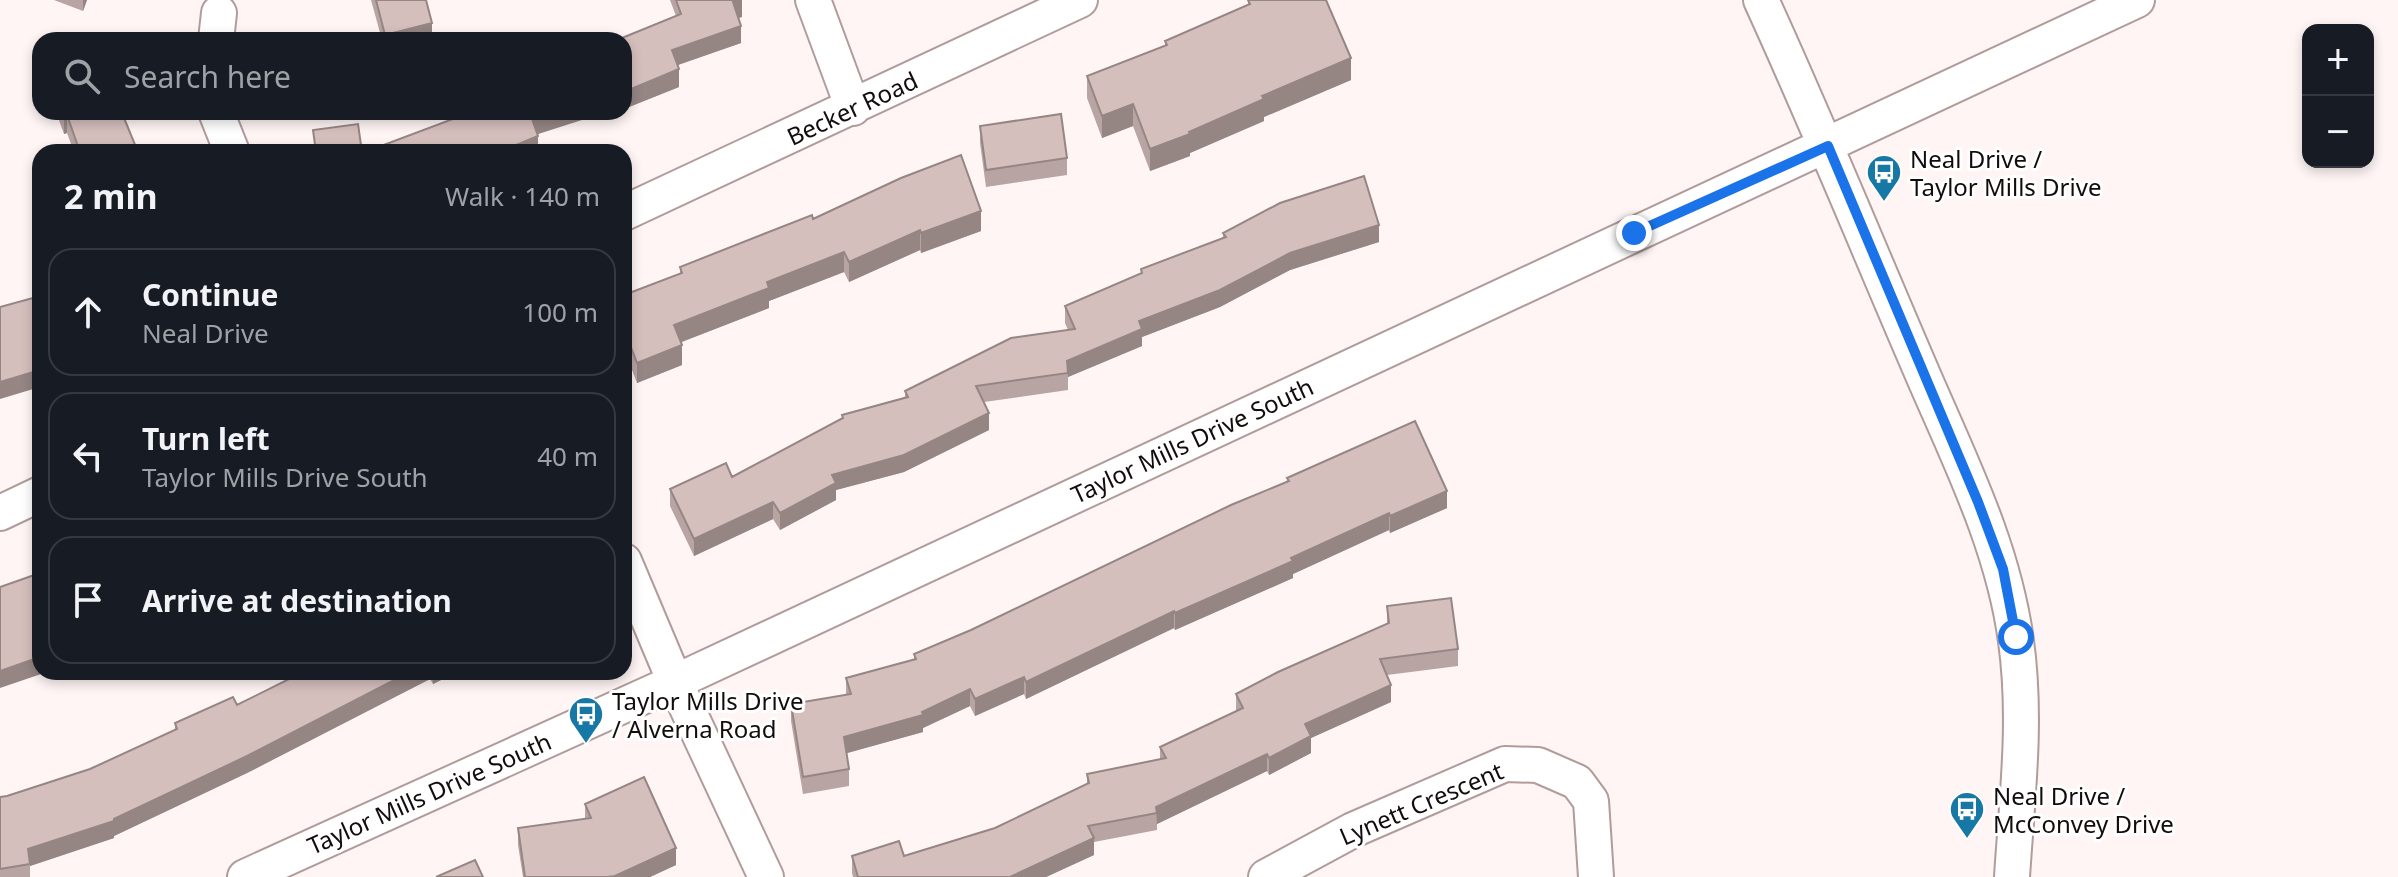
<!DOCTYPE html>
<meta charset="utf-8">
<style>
body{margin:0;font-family:"Noto Sans",sans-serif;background:#20242c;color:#f1f3f6}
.controls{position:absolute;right:24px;top:24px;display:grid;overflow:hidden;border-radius:16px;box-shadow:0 4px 12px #0003}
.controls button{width:72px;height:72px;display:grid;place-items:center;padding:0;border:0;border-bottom:2px solid #363941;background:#171b24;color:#f1f3f6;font:40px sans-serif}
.stop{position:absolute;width:24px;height:24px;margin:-18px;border:6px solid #1a73e8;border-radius:50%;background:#fff}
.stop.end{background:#1a73e8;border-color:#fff;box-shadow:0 2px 8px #0008}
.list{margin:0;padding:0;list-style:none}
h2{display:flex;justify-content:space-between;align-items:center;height:104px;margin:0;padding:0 32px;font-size:34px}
h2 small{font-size:26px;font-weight:400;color:#9ea1a6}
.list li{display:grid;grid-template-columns:52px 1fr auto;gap:24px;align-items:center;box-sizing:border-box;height:128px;margin:0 16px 16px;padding:0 16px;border:2px solid #363941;border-radius:24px}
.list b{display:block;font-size:30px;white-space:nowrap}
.list p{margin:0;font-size:26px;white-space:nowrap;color:#9ea1a6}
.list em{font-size:26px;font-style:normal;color:#9ea1a6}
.icon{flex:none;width:44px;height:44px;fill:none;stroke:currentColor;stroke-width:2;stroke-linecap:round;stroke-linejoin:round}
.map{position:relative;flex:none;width:2398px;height:877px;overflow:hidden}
.search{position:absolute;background:#171b24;box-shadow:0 4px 12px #0003;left:32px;top:32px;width:600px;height:88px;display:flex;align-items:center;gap:20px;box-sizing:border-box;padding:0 28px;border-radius:24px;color:#9ea1a6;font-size:30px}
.panel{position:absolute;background:#171b24;box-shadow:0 4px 12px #0003;left:32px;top:144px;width:600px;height:536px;border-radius:24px}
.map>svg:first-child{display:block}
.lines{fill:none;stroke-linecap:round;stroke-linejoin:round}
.minor-casing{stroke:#b19c9a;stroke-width:38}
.minor{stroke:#fff;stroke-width:34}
.wall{fill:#b7a4a3}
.shaded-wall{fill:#958684}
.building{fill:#d5bfbd;stroke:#958684;stroke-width:2}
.route{stroke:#1a73e8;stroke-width:10}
.labels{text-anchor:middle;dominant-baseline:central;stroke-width:6;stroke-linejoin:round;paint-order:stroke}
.street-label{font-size:24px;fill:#130c0c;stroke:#fff}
.poi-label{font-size:24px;fill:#130c0c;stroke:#fff;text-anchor:start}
</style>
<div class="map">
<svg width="2398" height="877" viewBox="0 0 2398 877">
<rect width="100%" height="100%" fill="#fef5f4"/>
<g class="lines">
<g class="minor-casing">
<path id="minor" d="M813,0L853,108
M1761,0C1817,122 1867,245 1920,368C1958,457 2003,544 2016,641C2027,720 2017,798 2012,877
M216,40L219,13
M216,112L232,152
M624,213L1080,0
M0,513L40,494
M624,561L675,682L766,877
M245,877L675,682L2137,0
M1266,877L1353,830L1505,764L1538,765L1577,782L1591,801L1596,877"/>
</g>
<use href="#minor" class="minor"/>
</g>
<path class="wall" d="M54,0H87L83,11Z
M371,0H426L432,40H382Z
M670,0H742V17L739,18L741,43L678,65L679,87L624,109L676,16Z
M1248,0L1351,80L1264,117V121L1190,153V156L1150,171L1133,126L1102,138L1087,98V76L1165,46V41L1248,5Z
M56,112H114L138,152H74L67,133L64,134Z
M980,126L1067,158V175L986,187L980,143Z
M813,219L981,231L921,253L920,250L849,282L844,272L769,301V308L681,342L682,365L637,383L624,349V295L680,274V267Z
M1223,233L1379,242L1290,270L1220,307L1142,337V346L1068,377V390L984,402L989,430L904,472L836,490V500L780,530L773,519L694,556L670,506V489L732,477L842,418V415L905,397V391L1068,330L1065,323V306L1141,274V269L1223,238Z
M1287,478L1447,508L1390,533L1389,530L1293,574V578L1175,630L1174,628L1026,699L1024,694L975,716L970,706L923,728V732L846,753L849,769V786L803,794L791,721V704L846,695V678L914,660V654L971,630L1287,482Z
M1387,606L1458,649V666L1387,675L1391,702L1311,738V753L1269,775L1267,771L1157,824V830L1094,842V855L1046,877H853L852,873V856H904L995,828L1087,784V774L1160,759V747L1236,711V694L1387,624Z
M303,672H457L433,684L430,679L247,773L114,836V838L30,866V877H0V797L7,796L90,769L175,730V723L237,705Z
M585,804L676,865L650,877H523L518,845V828L585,819Z"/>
<path class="shaded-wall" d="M83,0H87L83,11Z
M742,0V17L733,19V2Z
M432,23V40H385V35Z
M741,26V43L672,67V50Z
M1351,58V80L1264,117V121L1190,153V156L1150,171V149L1189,132L1262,96Z
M679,69V87L624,109V92Z
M1133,104V126L1102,138V116Z
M554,112H607L532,136V119Z
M67,115V133L64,134V117Z
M538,136V152H499Z
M981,211V231L921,253V233Z
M1379,225V242L1290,270L1220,307L1142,337V346L1068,377L1067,361L1139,321L1290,253Z
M920,230V250L849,282V262Z
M844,252V272L769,301V308L674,345V325L767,282Z
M682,345V365L637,383V363Z
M40,370V387L0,399V382Z
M989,413V430L904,472L836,490V500L780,530V513L832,475Z
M1447,491V508L1390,533V516Z
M773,502V519L694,556V539Z
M1389,513V530L1293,574V578L1175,630V613L1291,558Z
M1174,611V628L1026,699V682Z
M40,657V672H47L0,688V671Z
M410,672H430V679L247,773L114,836V838L30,866L28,849Z
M433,672H457L433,684Z
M1024,677V694L975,716V699Z
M1391,685V702L1311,738V753L1269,775V758L1305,724Z
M970,689V706L923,728V732L844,754V737L922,712Z
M1267,754V771L1157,824L1156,807Z
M1094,838V855L1046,877H1010Z
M676,848V865L650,877H615V876Z"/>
<path class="building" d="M376,0H426L432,23L385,35Z
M676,0H741L733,2L741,26L672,50L679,69L624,92V40H617L681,14Z
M1248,0H1326L1351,58L1262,96L1264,99L1189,132L1190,134L1150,149L1133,104L1102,116L1087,76L1167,45L1165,41L1250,4Z
M89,37L91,40H79Z
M62,112H114L115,115L122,113L138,152H80L67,115L64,117Z
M462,112H554L532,119L538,136L499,152H365L461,116L460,113Z
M1061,114L1067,158L986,170L980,126Z
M358,124L362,152H316L313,130Z
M961,155L981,211L921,233L920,230L849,262L844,252L767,282L769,288L674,325L682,345L637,363L624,329V295L682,273L680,267L812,215L813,219L901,178Z
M1364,176L1379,225L1290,253L1220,290L1139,321L1142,329L1067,361L1068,373L976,386L989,413L904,455L832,475L836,483L780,513L773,502L694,539L670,489L726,463L732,477L843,418L842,415L908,397L905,391L1011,338L1075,329L1065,306L1142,273L1141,269L1226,237L1223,233L1280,203Z
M40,296V370L0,382V307Z
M1415,421L1447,491L1390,516L1389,513L1291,558L1293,561L1175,613L1174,611L1026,682L1024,677L975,699L970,689L922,712L923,715L844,737L849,769L803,777L791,704L851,694L846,678L916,659L914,654L971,630L1231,505L1289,481L1287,478Z
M40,573V657L0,671V587Z
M1451,598L1458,649L1380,659L1391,685L1305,724L1311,736L1269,758L1267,754L1156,807L1157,813L1088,826L1094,838L1010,877H858L852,856L899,841L904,856L995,828L1089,783L1087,774L1166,758L1160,747L1243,708L1236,694L1278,672L1389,623L1387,606Z
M303,672H410L247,756L114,819V821L28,849L30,864L0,869V797L7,796L90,769L177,729L175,723L233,697L237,705Z
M644,777L676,848L615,876L607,877H525L518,828L591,818L585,804Z
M475,860L483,877H436Z"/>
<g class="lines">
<path class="route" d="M1634,233L1828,146L1978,502L2003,569L2016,637"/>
</g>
<defs>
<g id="bus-pin" transform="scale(1.8)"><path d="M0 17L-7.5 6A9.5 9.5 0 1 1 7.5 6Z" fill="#1778a5" stroke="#fff"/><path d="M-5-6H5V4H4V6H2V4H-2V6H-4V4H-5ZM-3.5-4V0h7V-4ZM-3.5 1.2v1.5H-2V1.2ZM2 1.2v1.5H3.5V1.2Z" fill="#fff"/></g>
</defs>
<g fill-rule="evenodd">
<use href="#bus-pin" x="1884" y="172"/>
<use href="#bus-pin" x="586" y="714"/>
<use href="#bus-pin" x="1967" y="809"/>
</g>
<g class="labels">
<g class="street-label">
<text transform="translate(852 108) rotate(-25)">Becker Road</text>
<text transform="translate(1192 440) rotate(-25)">Taylor Mills Drive South</text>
<text transform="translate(429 793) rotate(-24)">Taylor Mills Drive South</text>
<text transform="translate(1421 803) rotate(-23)">Lynett Crescent</text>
</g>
<g class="poi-label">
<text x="1910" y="158">Neal Drive /<tspan x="1910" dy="28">Taylor Mills Drive</tspan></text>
<text x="612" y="700">Taylor Mills Drive<tspan x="612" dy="28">/ Alverna Road</tspan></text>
<text x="1993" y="795">Neal Drive /<tspan x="1993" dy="28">McConvey Drive</tspan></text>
</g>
</g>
</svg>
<div class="controls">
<button>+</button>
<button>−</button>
</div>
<div class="stop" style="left:2016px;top:637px"></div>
<div class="stop end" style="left:1634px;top:233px"></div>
<div class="search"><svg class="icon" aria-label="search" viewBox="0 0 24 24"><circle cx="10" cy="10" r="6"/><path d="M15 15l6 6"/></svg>Search here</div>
<section class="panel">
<h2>2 min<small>Walk · 140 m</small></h2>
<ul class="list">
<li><svg class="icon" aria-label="ahead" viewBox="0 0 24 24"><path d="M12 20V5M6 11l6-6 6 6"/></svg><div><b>Continue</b><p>Neal Drive</p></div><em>100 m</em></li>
<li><svg class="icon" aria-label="left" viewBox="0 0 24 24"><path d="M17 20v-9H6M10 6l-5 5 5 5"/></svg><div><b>Turn left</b><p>Taylor Mills Drive South</p></div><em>40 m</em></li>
<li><svg class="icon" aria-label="arrive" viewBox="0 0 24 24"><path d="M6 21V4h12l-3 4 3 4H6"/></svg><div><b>Arrive at destination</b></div></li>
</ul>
</section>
</div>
